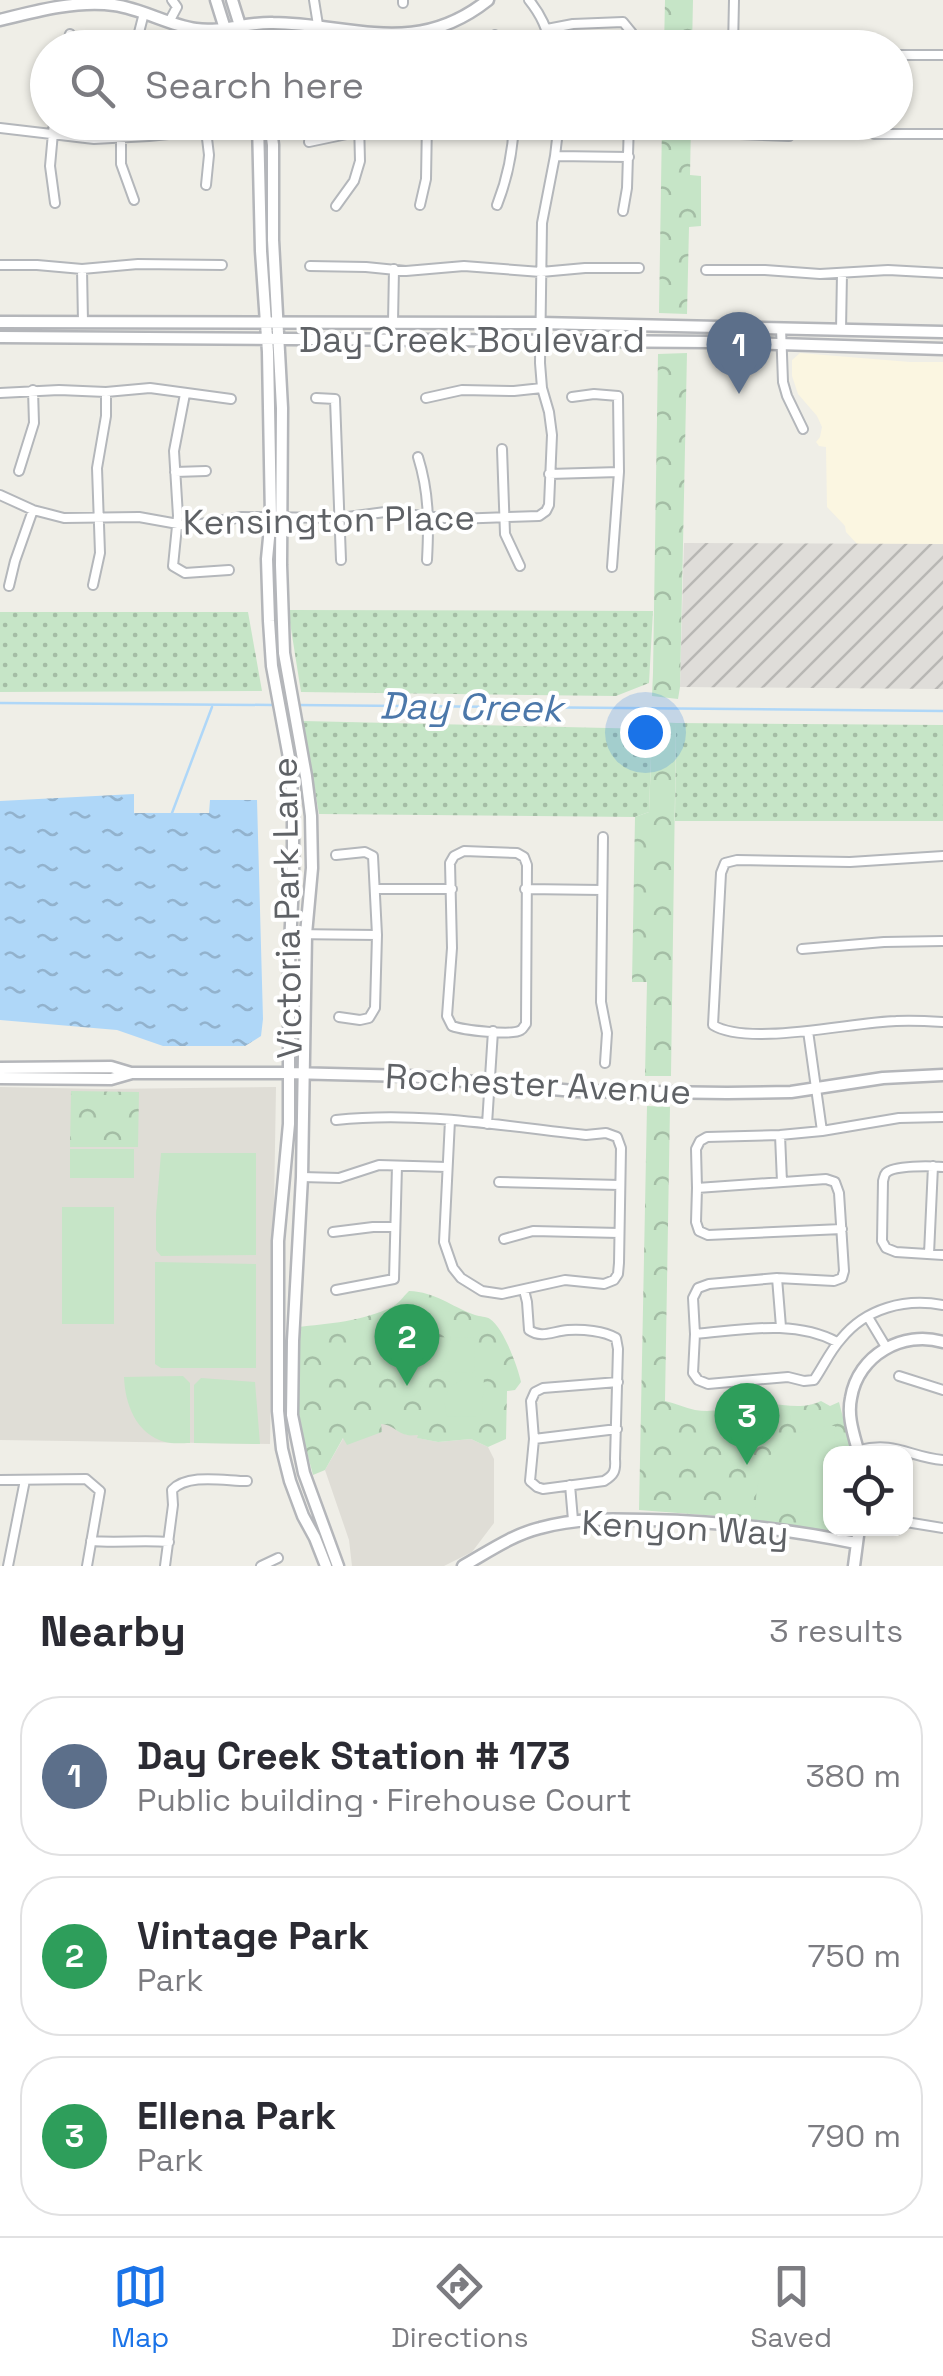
<!DOCTYPE html>
<meta charset="utf-8">
<style>
body{margin:0;font-family:"Space Grotesk",sans-serif;background:#f7f7f7;color:#2b2b33}
.controls{position:absolute;right:30px;bottom:30px;display:grid;overflow:hidden;border-radius:20px;box-shadow:0 2px 8px #0004}
.controls button{width:90px;height:90px;display:grid;place-items:center;padding:0;border:0;border-bottom:2px solid #e1e1e2;background:#fff;color:#2b2b33;font:50px sans-serif}
.you{position:absolute;left:645px;top:732px;width:35px;height:35px;margin:-25px;border:8px solid #fff;border-radius:50%;background:#1a73e8;box-shadow:0 0 0 15px #1a73e833}
.badge{display:grid;place-items:center;width:65px;height:65px;border-radius:50%;background:#1a73e8;color:#fff;font-size:32px;font-weight:700}
.pin{position:absolute;translate:-50% -82px;filter:drop-shadow(0 2px 5px #0008)}
.pin::after{content:'';position:absolute;top:52px;width:35px;height:30px;background:inherit;clip-path:polygon(0 0,100% 0,50% 100%)}
.list{margin:0;padding:0;list-style:none}
h2{display:flex;justify-content:space-between;align-items:center;height:130px;margin:0;padding:0 40px;font-size:42px}
h2 small{font-size:32px;font-weight:400;color:#7c7c81}
.list li{display:grid;grid-template-columns:65px 1fr auto;gap:30px;align-items:center;box-sizing:border-box;height:160px;margin:0 20px 20px;padding:0 20px;border:2px solid #e1e1e2;border-radius:40px}
.list b{display:block;font-size:38px;white-space:nowrap}
.list p{margin:0;font-size:32px;white-space:nowrap;color:#7c7c81}
.list em{font-size:32px;font-style:normal;color:#7c7c81}
.icon{flex:none;width:55px;height:55px;fill:none;stroke:currentColor;stroke-width:2;stroke-linecap:round;stroke-linejoin:round}
.map{position:relative;flex:none;width:943px;height:1566px;overflow:hidden}
.search{position:absolute;background:#fff;box-shadow:0 2px 8px #0004;left:30px;right:30px;top:30px;height:110px;display:flex;align-items:center;gap:25px;box-sizing:border-box;padding:0 35px;border-radius:55px;color:#7c7c81;font-size:38px}
.sheet{height:670px;background:#fff}
nav{display:flex;justify-content:space-around;align-items:center;box-sizing:border-box;height:140px;border-top:2px solid #e1e1e2;background:#fff;font-size:28px;color:#7c7c81}
nav a{display:grid;justify-items:center;gap:5px}
nav .on{color:#1a73e8}
.map>svg:first-child{display:block}
.commercial{fill:#fbf6e1}
.industrial{fill:url(#industrial-furrows)}
.education{fill:#dfddd6}
.grass{fill:url(#grass-dots)}
.park{fill:url(#park-crowns)}
.pitch{fill:#c6e5c7}
.water{fill:url(#water-ripples)}
.lines{fill:none;stroke-linecap:round;stroke-linejoin:round}
.stream{stroke:#afd7f8;stroke-width:2.5}
.street-casing{stroke:#b4b7bb;stroke-width:12}
.secondary-casing{stroke:#b4b6ba;stroke-width:15}
.street{stroke:#fff;stroke-width:8}
.secondary{stroke:#fff;stroke-width:10}
.labels{text-anchor:middle;dominant-baseline:central;stroke-width:8;stroke-linejoin:round;paint-order:stroke}
.street-label{font-size:35px;fill:#5f6266;stroke:#fff}
.water-label{font-size:38px;font-style:italic;fill:#4c78aa;stroke:#fff}
</style>
<div class="map">
<svg width="943" height="1566" viewBox="0 0 943 1566">
<defs>
<pattern id="industrial-furrows" width="10" height="10" patternUnits="userSpaceOnUse" patternTransform="scale(2.5)"><rect width="10" height="10" fill="#dfddd9"/><path d="M-1 1l2-2M0 10L10 0M9 11l2-2" fill="none" stroke="#b8b7b4"/></pattern>
<pattern id="grass-dots" width="8" height="8" patternUnits="userSpaceOnUse" patternTransform="scale(2.5)"><rect width="8" height="8" fill="#c6e5c7"/><path d="M2 2h.1M6 6h.1" fill="none" stroke="#a4bda5" stroke-width="1.8" stroke-linecap="round"/></pattern>
<pattern id="park-crowns" width="20" height="18" patternUnits="userSpaceOnUse" patternTransform="scale(2.5)"><rect width="20" height="18" fill="#c6e5c7"/><path d="M2 6a3 3 0 1 1 6 0M12 15a3 3 0 1 1 6 0" fill="none" stroke="#a4bda5"/></pattern>
<pattern id="water-ripples" width="26" height="14" patternUnits="userSpaceOnUse" patternTransform="scale(2.5)"><rect width="26" height="14" fill="#afd7f8"/><path d="M2 4q2-2 4 0t4 0M15 11q2-2 4 0t4 0" fill="none" stroke="#92b2cd"/></pattern>
</defs>
<rect width="100%" height="100%" fill="#efeee7"/>
<path class="commercial" d="M800,353L910,362H943V544H857L846,532L845,526L827,507L826,447L819,446L816,442L820,437L822,427L817,416L798,394L792,376V360Z"/>
<path class="industrial" d="M684,543L943,544V689L680,687Z"/>
<path class="education" d="M0,1087L102,1089L276,1087L270,1444L0,1440Z
M373,1424H387L407,1435H418V1438L438,1442L471,1439L488,1447L494,1459V1523L472,1552L444,1566H352L349,1540L325,1470L344,1437Z"/>
<path class="grass" d="M288,610L653,611L649,683L616,696L301,692Z
M0,612H248L262,691L0,692Z
M303,721L652,729L649,812L635,817L319,814Z
M676,723L943,725V821H675Z"/>
<path class="park" d="M665,0H693L692,47H664Z
M662,123H691L690,175L701,176V226L689,227L687,314L659,313Z
M687,353L680,687L678,699L652,696L653,673L658,354Z
M657,722L676,723L671,1076H645L647,982H632L635,817L649,812L652,733L657,728Z
M71,1091L139,1092L138,1147H70Z
M647,1106L670,1107L665,1401C675,1403 685,1408 695,1410C719,1414 743,1404 767,1404C786,1404 802,1410 821,1401L830,1406L839,1402L852,1453L830,1454V1528L852,1529L845,1534L743,1518L639,1510Z
M409,1291C436,1292 450,1306 475,1315C480,1317 486,1316 490,1319C503,1327 518,1367 521,1382L515,1390L507,1391L506,1439L488,1447L471,1439L438,1442L417,1438L418,1435C414,1435 410,1436 407,1435C397,1433 392,1424 381,1424L382,1432L347,1445L343,1438L325,1470L313,1475L305,1445L295,1394L297,1327C328,1324 363,1321 392,1307C398,1304 403,1297 409,1291Z"/>
<path class="pitch" d="M70,1149H134V1178H70Z
M161,1153H256V1255L161,1256L156,1250V1214Z
M62,1207H114V1324H62Z
M155,1262L256,1264V1368H161L155,1364Z
M432,1337L475,1338L474,1373L431,1371Z
M183,1376L190,1383V1443C183,1443 172,1444 165,1442C136,1434 125,1404 124,1377Z
M478,1376L484,1377L482,1414L476,1417L447,1416C439,1389 455,1380 478,1376Z
M201,1378L255,1382L260,1444L194,1443V1385Z
M827,1426H835L834,1453L830,1454V1510L825,1512L756,1511C754,1462 779,1432 827,1426Z"/>
<path class="water" d="M134,794V813H209L210,800H257L263,1019L261,1036L245,1046H163L117,1030L0,1020V801Z"/>
<g class="lines">
<path class="stream" d="M0,703L273,705
M296,705L943,711
M172,813L212,707"/>
<g class="street-casing">
<path id="street" d="M314,0L318,25
M403,0V3
M529,0C541,15 547,28 551,48
M169,22L177,7L172,0
M547,29L573,24L623,22L632,33L630,48
M495,35L503,48
M66,48L70,34
M135,48L144,13
M349,48L352,32
M733,48L734,0
M896,55H943
M54,122L50,166L55,203
M121,122V164L134,200
M205,122L209,155L206,185
M0,128L94,139L149,136L207,130
M740,134L789,136V122
M874,134H943
M309,142L390,125L427,122L426,179L420,205
M555,156L629,157
M497,205C508,177 513,152 514,122
M336,206L354,181L360,161L359,122
M623,211L627,188L629,122
M0,265H37L82,269L138,264L222,265
M310,266L366,267L406,271L464,266L541,272L585,268H639
M82,269L83,322
M706,270H765L820,274L888,270L943,273
M393,322L394,269
M781,328L783,382L787,396L803,429
M841,330L842,273
M0,393L59,390L106,392L150,388L231,399
M185,394L174,451L178,516L173,566L185,573L229,570
M572,397L594,394L618,396L619,472L612,567
M316,398L335,399L341,560
M426,398L462,390L514,391L542,388
M502,449L505,534L520,566
M418,457C429,492 429,523 427,560
M19,471L34,423L33,390
M175,472L206,471
M549,474L619,472
M0,495L33,510L64,518L139,517L189,526L242,517L340,518L385,512L455,519L539,516L546,511L549,505L552,435L549,412L542,388L540,363L542,223L555,156L559,122
M93,585L100,553L97,468L106,416V392
M9,586L15,561L33,510
M603,837L601,1002L607,1033L605,1063
M464,851L517,853L524,857L527,865L526,1024C524,1026 523,1029 521,1030C512,1036 463,1030 452,1026L447,1016L452,948L450,863L454,856Z
M336,855L365,852L373,856L377,935L375,1008L369,1018L360,1020L339,1017
M943,856L850,862L737,860L725,863L721,873L713,1025C748,1047 852,1022 896,1021C912,1020 928,1021 943,1022
M375,889H452
M525,889L602,890
M290,934L377,935
M802,949L884,942L943,941
M808,1031L822,1131
M336,1120C420,1111 503,1126 586,1135L606,1133L617,1137L621,1148L619,1263L618,1274L614,1280L604,1284L565,1280L502,1294L482,1291L461,1278L453,1268L444,1242L450,1120
M487,1124L493,1031
M780,1135L782,1182
M943,1167C931,1166 894,1165 886,1173C884,1175 884,1178 883,1181L882,1241L886,1248L896,1252L943,1255
M302,1177L339,1178L379,1165L447,1167
M499,1182L620,1185
M697,1188L826,1179L835,1182L839,1193L844,1271L842,1278L834,1281L777,1278L709,1284L698,1288L693,1298L695,1334L693,1373L698,1380L708,1384L788,1377L804,1381L814,1380C823,1367 830,1351 841,1339C866,1308 905,1298 943,1305
M842,1229L708,1235L699,1231L696,1222L697,1188L696,1149L700,1141L707,1137L780,1135L822,1131L899,1118L943,1117
M333,1232L373,1227H394
M504,1239L533,1231L619,1233
M929,1254L933,1166
M777,1278L781,1327
M336,1290L394,1279L397,1166
M524,1290L527,1302L529,1330C542,1339 553,1331 568,1330C583,1329 604,1331 616,1338L618,1349L615,1459C616,1471 614,1475 604,1481L543,1489L537,1487L530,1481L534,1439L531,1401L535,1392L543,1388L618,1382
M868,1317L886,1347
M695,1334C743,1330 794,1319 837,1342
M899,1376L943,1390
M534,1439L617,1429
M859,1450C896,1441 909,1457 943,1460
M0,1480L86,1479L100,1491L87,1566
M570,1485L573,1520
M906,1522L943,1528
M91,1541C117,1543 142,1540 169,1542
M8,1566L25,1480
M165,1566L173,1505L172,1490C188,1473 225,1481 247,1481
M261,1566L278,1558"/>
</g>
<g class="secondary-casing">
<path id="secondary" d="M216,0L231,48
M232,0L247,48
M0,20C36,11 77,0 114,5C143,9 168,25 196,29C221,33 247,22 273,23C353,24 415,58 488,0
M258,122L261,251L268,352L271,517L267,559L269,621L272,666L290,763L293,814V883L289,965V1124L278,1241V1411L282,1449L290,1481L303,1516L315,1538L326,1566
M270,122L273,145V240L282,408L281,565L284,653L306,776L311,816L312,868L306,934L302,1177L293,1341L292,1415L304,1473L338,1566
M0,322L540,323L943,332
M0,337L711,342L943,349
M0,1068L111,1067L131,1073
M0,1078L111,1079L132,1073H289L409,1076L574,1091L727,1093L791,1092L883,1078L943,1075
M859,1454C854,1435 847,1417 851,1398C858,1355 903,1330 943,1342
M463,1566C488,1552 512,1535 540,1528C575,1518 611,1519 648,1520C718,1521 787,1529 856,1543
M854,1566L859,1528"/>
</g>
<use href="#street" class="street"/>
<use href="#secondary" class="secondary"/>
</g>
<g class="labels">
<g class="street-label">
<text x="472" y="340">Day Creek Boulevard</text>
<text transform="translate(329 520) rotate(-1)">Kensington Place</text>
<text transform="translate(287 908) rotate(-91)">Victoria Park Lane</text>
<text transform="translate(538 1084) rotate(3)">Rochester Avenue</text>
<text transform="translate(685 1528) rotate(3)">Kenyon Way</text>
</g>
<g class="water-label">
<text transform="translate(471 707) rotate(1)">Day Creek</text>
</g>
</g>
</svg>
<div class="controls">
<button><svg class="icon" aria-label="locate" viewBox="0 0 24 24"><circle cx="12" cy="12" r="6"/><path d="M12 2v4M12 18v4M2 12h4M18 12h4"/></svg></button>
</div>
<div class="you"></div>
<div class="pin badge" style="left:739px;top:394px;background:#5c6f8a">1</div>
<div class="pin badge" style="left:407px;top:1386px;background:#2e9e5b">2</div>
<div class="pin badge" style="left:747px;top:1465px;background:#2e9e5b">3</div>
<div class="search"><svg class="icon" aria-label="search" viewBox="0 0 24 24"><circle cx="10" cy="10" r="6"/><path d="M15 15l6 6"/></svg>Search here</div>
</div>
<section class="sheet">
<h2>Nearby<small>3 results</small></h2>
<ul class="list">
<li><span class="badge" style="background:#5c6f8a">1</span><div><b>Day Creek Station # 173</b><p>Public building · Firehouse Court</p></div><em>380 m</em></li>
<li><span class="badge" style="background:#2e9e5b">2</span><div><b>Vintage Park</b><p>Park</p></div><em>750 m</em></li>
<li><span class="badge" style="background:#2e9e5b">3</span><div><b>Ellena Park</b><p>Park</p></div><em>790 m</em></li>
</ul>
</section>
<nav>
<a class="on"><svg class="icon" aria-label="map" viewBox="0 0 24 24"><path d="M3 6l6-2 6 2 6-2v14l-6 2-6-2-6 2zM9 4v14M15 6v14"/></svg>Map</a>
<a><svg class="icon" aria-label="directions" viewBox="0 0 24 24"><path d="M12 3l9 9-9 9-9-9zM9 14v-3h6M13 9l2 2-2 2"/></svg>Directions</a>
<a><svg class="icon" aria-label="saved" viewBox="0 0 24 24"><path d="M7 4h10v16l-5-4-5 4z"/></svg>Saved</a>
</nav>
